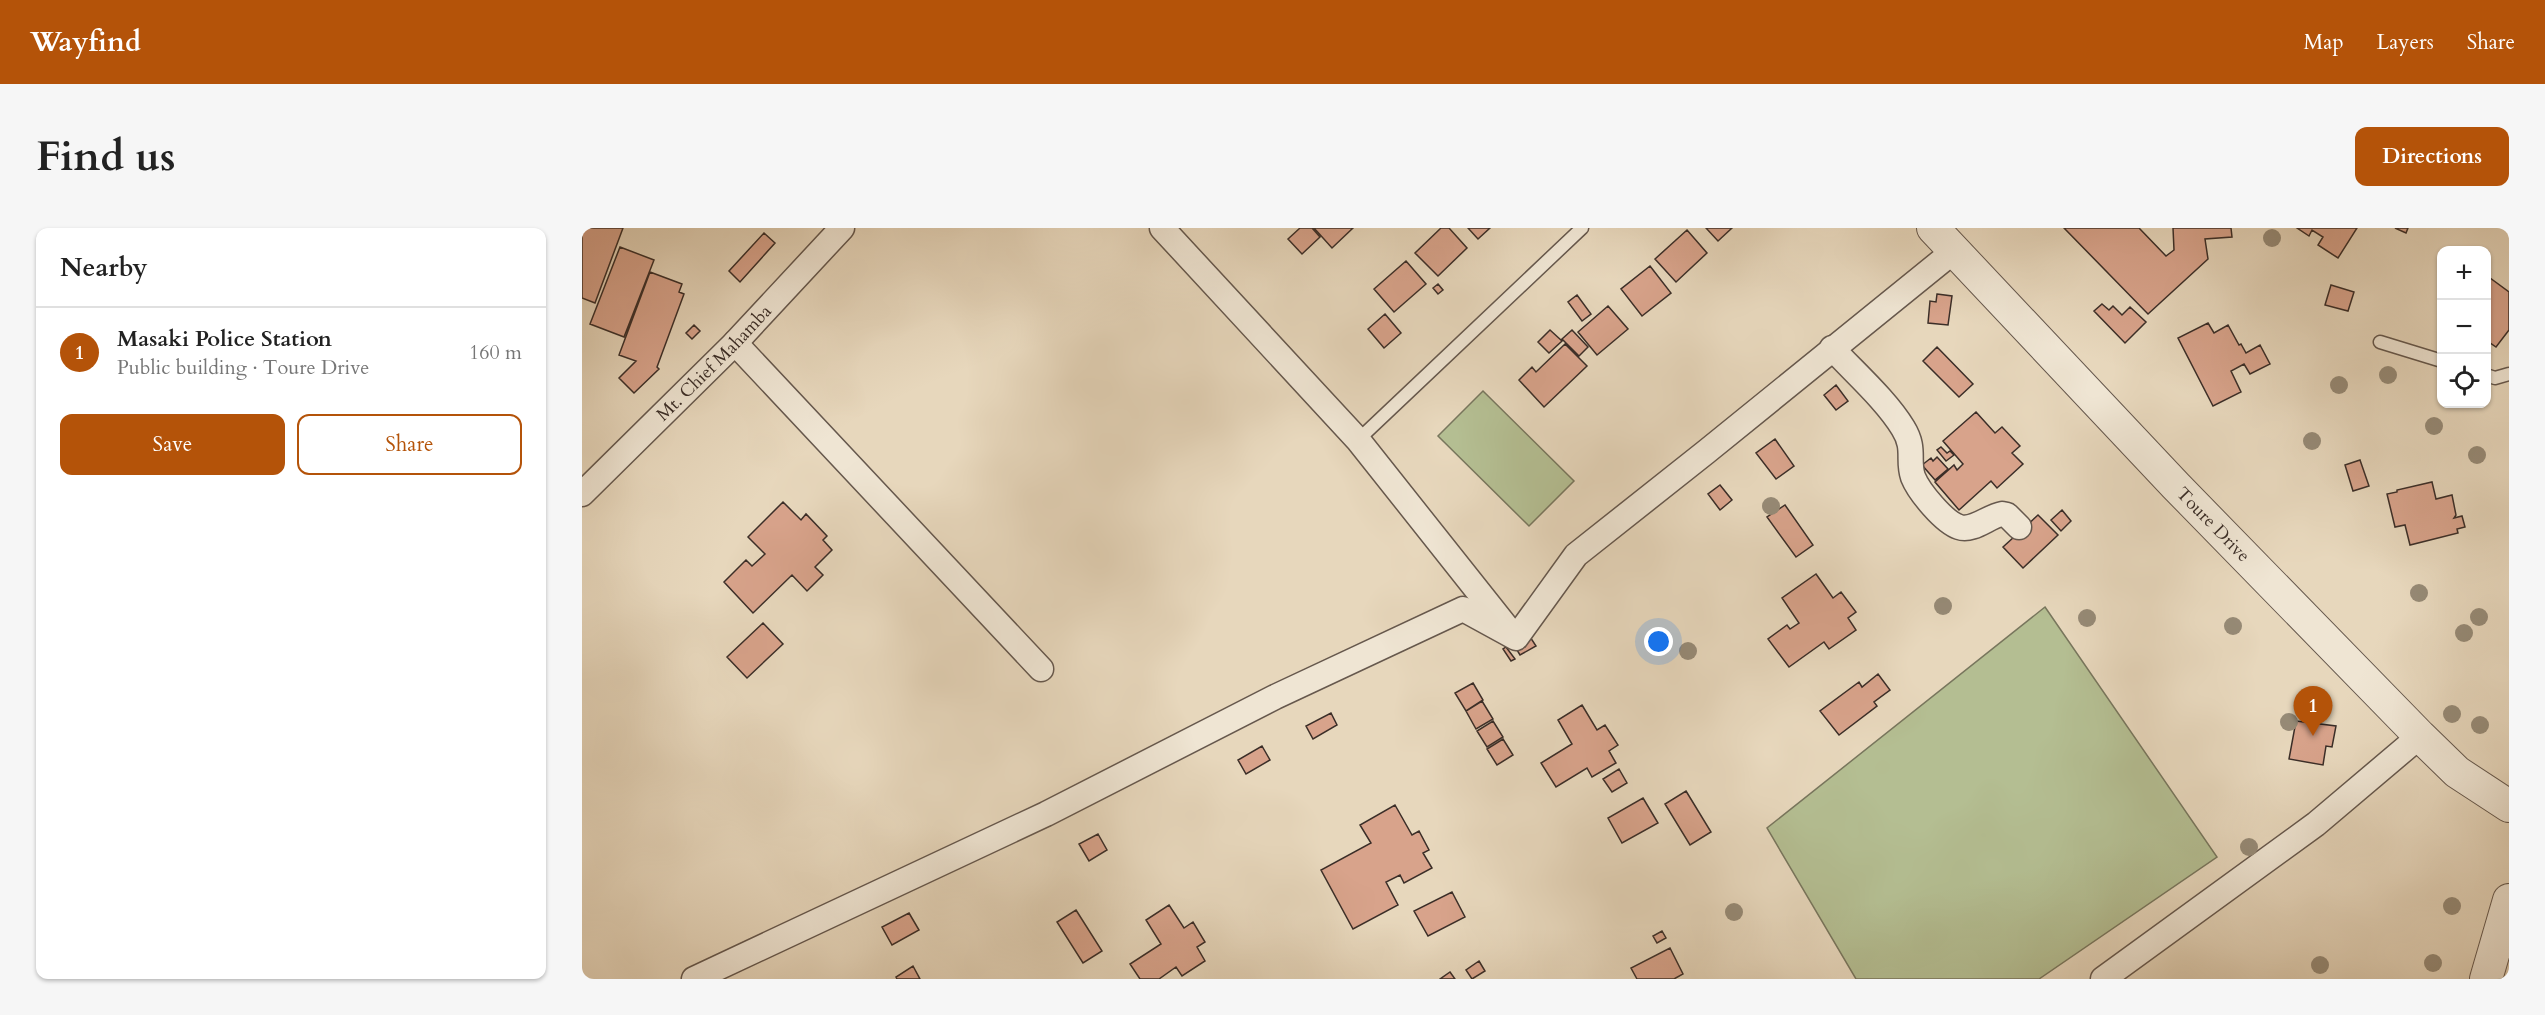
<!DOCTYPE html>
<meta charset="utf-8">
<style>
body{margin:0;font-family:Cardo,serif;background:#f6f6f6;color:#222}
.controls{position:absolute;right:18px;top:18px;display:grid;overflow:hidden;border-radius:12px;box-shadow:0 2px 4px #0004}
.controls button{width:54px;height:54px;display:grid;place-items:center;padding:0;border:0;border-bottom:2px solid #e0e0e0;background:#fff;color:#222;font:30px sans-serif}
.you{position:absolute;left:1077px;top:414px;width:21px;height:21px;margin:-15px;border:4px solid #fff;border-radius:50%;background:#1a73e8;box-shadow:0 0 0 9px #1a73e833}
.badge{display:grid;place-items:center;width:39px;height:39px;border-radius:50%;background:#b45309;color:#fff;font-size:20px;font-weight:700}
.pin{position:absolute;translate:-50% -50px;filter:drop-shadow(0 2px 3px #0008)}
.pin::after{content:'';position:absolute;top:32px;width:21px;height:18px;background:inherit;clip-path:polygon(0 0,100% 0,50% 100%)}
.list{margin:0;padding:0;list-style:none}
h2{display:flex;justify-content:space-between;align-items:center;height:78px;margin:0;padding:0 24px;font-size:26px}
h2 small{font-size:20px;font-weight:400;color:#767676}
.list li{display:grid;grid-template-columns:39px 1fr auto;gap:18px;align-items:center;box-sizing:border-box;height:90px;padding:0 24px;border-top:2px solid #e0e0e0}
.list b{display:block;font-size:22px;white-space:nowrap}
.list p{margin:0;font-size:20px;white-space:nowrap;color:#767676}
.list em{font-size:20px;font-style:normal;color:#767676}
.actions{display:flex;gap:12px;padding:18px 24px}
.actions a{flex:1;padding:14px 0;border:2px solid #b45309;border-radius:12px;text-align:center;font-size:21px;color:#b45309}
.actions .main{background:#b45309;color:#fff}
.icon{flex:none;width:33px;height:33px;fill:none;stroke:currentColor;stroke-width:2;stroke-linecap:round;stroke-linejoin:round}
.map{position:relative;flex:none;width:1927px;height:751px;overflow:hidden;border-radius:12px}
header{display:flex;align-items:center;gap:36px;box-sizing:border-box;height:84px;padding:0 30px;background:#b45309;color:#fff}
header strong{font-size:28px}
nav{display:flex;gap:33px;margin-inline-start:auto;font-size:21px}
.intro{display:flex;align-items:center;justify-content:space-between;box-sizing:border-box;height:144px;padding:0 36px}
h1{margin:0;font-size:42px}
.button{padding:15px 27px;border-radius:12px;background:#b45309;color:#fff;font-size:21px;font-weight:700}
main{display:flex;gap:36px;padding:0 36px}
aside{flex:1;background:#fff;border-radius:12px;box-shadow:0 2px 4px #0004}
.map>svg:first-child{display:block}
.green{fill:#b4be92;stroke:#78765d;stroke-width:1.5}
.building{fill:#d8a38b;stroke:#3b2e28;stroke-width:1.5}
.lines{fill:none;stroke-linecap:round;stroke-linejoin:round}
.service-casing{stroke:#66584d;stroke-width:15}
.minor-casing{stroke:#66584d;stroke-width:27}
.tertiary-casing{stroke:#66584d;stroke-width:34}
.service{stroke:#efe5d3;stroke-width:12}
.minor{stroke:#efe5d3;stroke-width:24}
.tertiary{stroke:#efe5d3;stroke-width:32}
.tree{fill:#968a76}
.labels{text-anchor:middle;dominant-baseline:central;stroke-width:6;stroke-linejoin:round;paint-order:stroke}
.street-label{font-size:18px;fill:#3b2e28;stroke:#efe5d3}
</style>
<header>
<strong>Wayfind</strong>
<nav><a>Map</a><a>Layers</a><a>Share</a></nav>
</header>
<div class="intro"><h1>Find us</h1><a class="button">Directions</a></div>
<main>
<aside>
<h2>Nearby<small></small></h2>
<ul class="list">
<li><span class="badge">1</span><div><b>Masaki Police Station</b><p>Public building · Toure Drive</p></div><em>160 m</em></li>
</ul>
<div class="actions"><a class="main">Save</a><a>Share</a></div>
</aside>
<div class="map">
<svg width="1927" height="751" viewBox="0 0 1927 751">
<rect width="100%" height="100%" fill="#e7d7bc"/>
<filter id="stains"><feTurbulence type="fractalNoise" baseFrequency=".00333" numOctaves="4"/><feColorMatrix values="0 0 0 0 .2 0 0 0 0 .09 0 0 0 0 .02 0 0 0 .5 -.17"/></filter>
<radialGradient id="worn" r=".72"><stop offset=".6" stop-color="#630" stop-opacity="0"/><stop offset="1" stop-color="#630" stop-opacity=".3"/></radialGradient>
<path class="green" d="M901,163L992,253L947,298L856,208Z
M1463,379L1635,629L1457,751H1274L1185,600Z"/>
<path class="building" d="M0,0H41L13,75L0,70Z
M718,0H730L738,9L720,26L706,11Z
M732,0H771L750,20Z
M859,0H867L885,20L856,48L833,25Z
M886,0H908L896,11Z
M1124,0H1150L1136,13Z
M1482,0H1557L1584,28L1592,22L1591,0H1649L1650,9L1623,11L1626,31L1566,86Z
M1715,0H1775L1756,30L1736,17L1741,9L1730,2L1727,8Z
M1813,0H1826L1824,5Z
M1105,2L1125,25L1094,54L1073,31Z
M182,5L193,15L158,54L147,43Z
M38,19L72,32L42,109L8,96Z
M824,33L844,56L812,84L792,61Z
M1068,38L1089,65L1060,88L1039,61Z
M68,44L100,56L97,64L102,66L75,139L77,141L52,165L37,150L54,133L37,127Z
M1904,47L1927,64V102L1914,119L1904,112Z
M856,56L861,62L856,66L851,60Z
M1749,57L1772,64L1766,83L1743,77Z
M1355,66L1370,68L1366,97L1346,95L1348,73L1354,74Z
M995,67L1009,86L1000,93L986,74Z
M1520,76L1527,82L1531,78L1540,87L1548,79L1564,94L1543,115L1512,83Z
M1026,78L1046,101L1015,127L996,104Z
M803,86L819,105L802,120L786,101Z
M1626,95L1632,105L1646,97L1657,117L1659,116L1664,125L1678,117L1688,136L1668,146L1662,136L1649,143L1659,164L1631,178L1596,110Z
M112,97L118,103L110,111L104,105Z
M968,102L980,113L967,125L956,114Z
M990,102L1006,119L997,128L980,111Z
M983,116L1005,138L962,179L937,152L950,139L954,144Z
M1355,119L1391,156L1377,169L1341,133Z
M1254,157L1266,173L1254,182L1242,167Z
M1394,184L1413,205L1420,199L1438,218L1430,225L1441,236L1415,260L1409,253L1377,282L1353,254L1372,237L1375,242L1381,236L1361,213Z
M1193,211L1212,238L1194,251L1174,225Z
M1359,219L1365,225L1368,223L1372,227L1364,233L1355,222Z
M1355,229L1366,241L1353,252L1340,237L1349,230L1351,233Z
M1778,232L1787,258L1771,263L1763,237Z
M1850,254L1854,271L1870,267L1874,287L1872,290L1880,288L1883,299L1875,301L1876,305L1828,317L1823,297L1813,299L1805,266L1815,264V262Z
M1138,257L1150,272L1138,282L1126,266Z
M201,274L219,292L224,286L245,308L241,312L250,322L233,339L241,347L225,363L210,347L171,385L142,354L164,332L170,338L183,326L166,309Z
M1203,277L1231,317L1214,329L1185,289Z
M1480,282L1489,293L1479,303L1469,292Z
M1456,287L1476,307L1441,340L1421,319Z
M1234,346L1251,370L1259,364L1274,384L1266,390L1274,402L1247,421L1242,414L1207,439L1186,411L1205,397L1208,401L1217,395L1200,370Z
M181,395L201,416L165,450L145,429Z
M939,395L954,418L938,427L924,404Z
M924,419L933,431L929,433L921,421Z
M1296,446L1308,462L1292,474L1295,478L1257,507L1238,483L1277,454L1280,459Z
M891,455L901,472L884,483L873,465Z
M900,473L911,491L894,501L884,483Z
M1000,477L1015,502L1023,497L1036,517L1027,523L1034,535L1010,549L1005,540L974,559L959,535L990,516L976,492Z
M749,485L755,497L731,511L724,498Z
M911,493L921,509L905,519L895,503Z
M1714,493L1754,498L1750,519L1744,518L1741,537L1707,531Z
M921,511L931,527L915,537L905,521Z
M680,518L688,532L664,546L656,532Z
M1037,541L1045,555L1030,564L1021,551Z
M1104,563L1129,604L1108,617L1083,576Z
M1061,570L1076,595L1040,615L1026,590Z
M813,577L830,607L837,603L847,622L841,625L850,640L822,655L818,647L804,654L816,677L771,701L739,642L789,615L778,597Z
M516,606L525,622L507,633L497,616Z
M870,664L883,689L846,708L832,683Z
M587,677L602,700L611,694L623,714L615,719L623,733L600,748L594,739L577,751H558L548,736L579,716L564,692Z
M494,682L520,723L501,735L475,694Z
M327,685L337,702L310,717L300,699Z
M1080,703L1084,710L1075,715L1071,708Z
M1088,720L1101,746L1092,751H1055L1049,740Z
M897,733L903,743L890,751L884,742Z
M331,738L338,751H315L314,749Z
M868,744L873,751H858Z"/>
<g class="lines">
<g class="service-casing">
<path id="service" d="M1798,114L1860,133
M1904,147L1913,150L1927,146
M776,212L1000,0"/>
</g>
<g class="minor-casing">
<g id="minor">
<path d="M580,0L776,212L926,401"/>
<path d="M153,115L459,441"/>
<path d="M1250,120C1272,144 1304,172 1321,200C1334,221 1325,231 1331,249C1337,264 1362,294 1377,299C1391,304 1407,288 1420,286L1425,287L1437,299"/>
<path id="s1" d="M0,266L153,115L260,0"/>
<path d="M112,751L464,586L693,469L881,381L934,410L994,327L1124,224L1372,23"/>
<path d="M1521,751L1734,596L1838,508"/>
</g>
</g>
<g class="tertiary-casing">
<g id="tertiary">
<path id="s2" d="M1351,0L1594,258L1838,508L1875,544L1927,578"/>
<path d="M1904,751L1927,672"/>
</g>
</g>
<use href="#service" class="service"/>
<use href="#minor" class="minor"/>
<use href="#tertiary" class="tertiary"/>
</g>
<g class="tree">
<circle cx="1690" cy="10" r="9"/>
<circle cx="1806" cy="147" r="9"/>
<circle cx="1757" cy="157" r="9"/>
<circle cx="1852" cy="198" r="9"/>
<circle cx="1730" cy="213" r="9"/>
<circle cx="1895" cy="227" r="9"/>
<circle cx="1189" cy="278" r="9"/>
<circle cx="1837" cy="365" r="9"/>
<circle cx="1361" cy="378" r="9"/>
<circle cx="1897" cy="389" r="9"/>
<circle cx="1505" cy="390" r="9"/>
<circle cx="1651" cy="398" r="9"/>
<circle cx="1882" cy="405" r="9"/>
<circle cx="1106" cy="423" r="9"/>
<circle cx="1870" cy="486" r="9"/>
<circle cx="1707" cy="494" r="9"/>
<circle cx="1898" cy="497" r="9"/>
<circle cx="1667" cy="619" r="9"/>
<circle cx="1870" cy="678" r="9"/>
<circle cx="1152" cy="684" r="9"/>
<circle cx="1851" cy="735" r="9"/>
<circle cx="1738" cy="737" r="9"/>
</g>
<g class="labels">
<g class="street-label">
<text stroke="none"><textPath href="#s1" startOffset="186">Mt. Chief Mahamba</textPath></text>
<text stroke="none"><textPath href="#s2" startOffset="408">Toure Drive</textPath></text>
</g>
</g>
<rect width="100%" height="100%" filter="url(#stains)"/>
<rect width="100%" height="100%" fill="url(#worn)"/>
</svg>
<div class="controls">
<button>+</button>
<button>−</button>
<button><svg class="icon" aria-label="locate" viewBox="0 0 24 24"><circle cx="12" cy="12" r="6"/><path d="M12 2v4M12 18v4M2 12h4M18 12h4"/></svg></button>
</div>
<div class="you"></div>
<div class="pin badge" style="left:1731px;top:508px">1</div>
</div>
</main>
